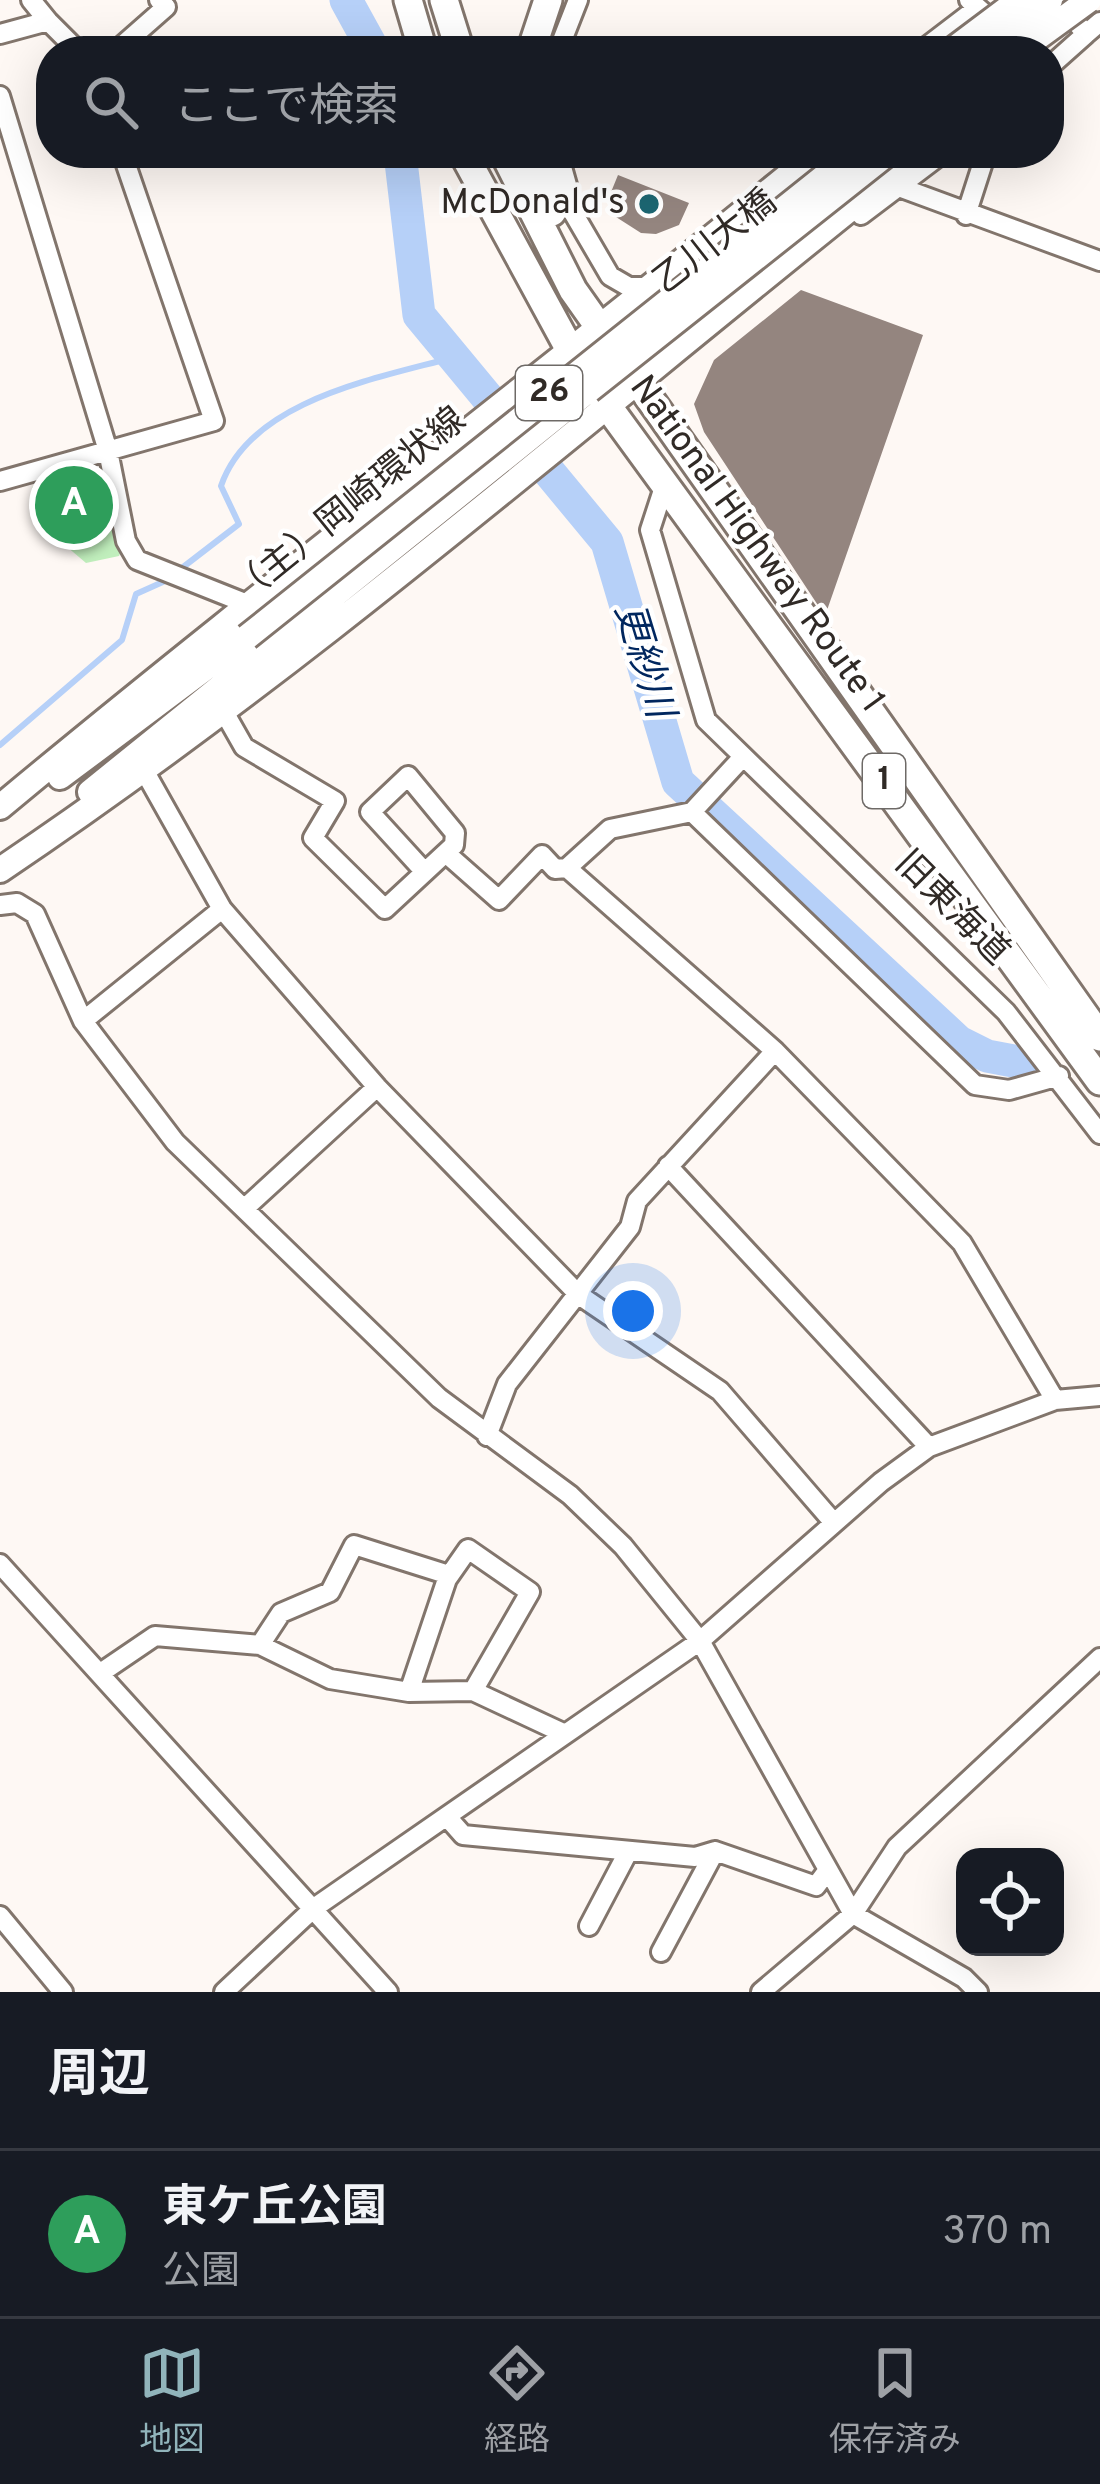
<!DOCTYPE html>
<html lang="ja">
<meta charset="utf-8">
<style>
body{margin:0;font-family:Overpass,"Noto Sans JP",sans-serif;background:#242831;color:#f1f3f6}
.controls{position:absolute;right:36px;bottom:36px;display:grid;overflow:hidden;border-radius:24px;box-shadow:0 12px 48px #0002}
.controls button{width:108px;height:108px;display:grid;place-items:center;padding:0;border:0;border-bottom:3px solid #363941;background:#171b24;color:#f1f3f6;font:60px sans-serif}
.you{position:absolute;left:633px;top:1311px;width:42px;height:42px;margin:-30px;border:9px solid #fff;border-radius:50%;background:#1a73e8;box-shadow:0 0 0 18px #1a73e833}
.badge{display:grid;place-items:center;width:78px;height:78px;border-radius:50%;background:#91b4bb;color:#fff;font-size:39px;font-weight:700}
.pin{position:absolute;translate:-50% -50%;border:6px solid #fff;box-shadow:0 3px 12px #0006}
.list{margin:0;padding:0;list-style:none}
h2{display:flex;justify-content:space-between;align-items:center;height:156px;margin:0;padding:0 48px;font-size:51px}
h2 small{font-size:39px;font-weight:400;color:#9ea1a6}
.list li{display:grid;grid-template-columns:78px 1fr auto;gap:36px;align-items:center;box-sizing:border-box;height:168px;padding:0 48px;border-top:3px solid #363941}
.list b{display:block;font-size:45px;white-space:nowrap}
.list p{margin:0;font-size:39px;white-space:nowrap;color:#9ea1a6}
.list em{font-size:39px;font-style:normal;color:#9ea1a6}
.icon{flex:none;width:66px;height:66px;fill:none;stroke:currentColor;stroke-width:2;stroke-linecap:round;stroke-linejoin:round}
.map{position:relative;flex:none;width:1100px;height:1992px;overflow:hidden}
.search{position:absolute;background:#171b24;box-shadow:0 12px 48px #0002;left:36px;right:36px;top:36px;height:132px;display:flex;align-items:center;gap:30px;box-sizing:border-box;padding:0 42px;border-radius:48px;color:#9ea1a6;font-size:45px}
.sheet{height:324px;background:#171b24}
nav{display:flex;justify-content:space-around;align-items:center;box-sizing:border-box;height:168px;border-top:3px solid #363941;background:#171b24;font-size:33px;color:#9ea1a6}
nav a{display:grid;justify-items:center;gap:6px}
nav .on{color:#91b4bb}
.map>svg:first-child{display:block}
.green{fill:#c0eebc}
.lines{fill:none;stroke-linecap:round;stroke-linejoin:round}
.stream{stroke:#b6d0f8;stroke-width:6}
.river{stroke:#b6d0f8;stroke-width:33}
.building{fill:#94857f}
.minor-casing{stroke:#82756c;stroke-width:24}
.major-casing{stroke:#82756c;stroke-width:30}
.highway-casing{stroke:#82756c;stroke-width:33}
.minor{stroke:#fff;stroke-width:18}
.major{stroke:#fff;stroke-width:24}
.highway{stroke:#fff;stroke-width:27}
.major-bridge-casing{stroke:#82756c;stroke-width:30;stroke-linecap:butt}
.major-bridge{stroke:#fff;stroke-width:24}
.poi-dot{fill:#1c6672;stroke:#fff;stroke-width:4.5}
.labels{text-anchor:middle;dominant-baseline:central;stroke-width:9;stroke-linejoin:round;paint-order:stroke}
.shield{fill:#fff;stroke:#6e6a67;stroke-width:3}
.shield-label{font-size:33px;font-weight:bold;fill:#302a26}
.poi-label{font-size:36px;fill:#302a26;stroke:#fff;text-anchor:end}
.street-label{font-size:36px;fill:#302a26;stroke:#fff}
.water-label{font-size:39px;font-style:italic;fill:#01275f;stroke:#fff}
</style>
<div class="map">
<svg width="1100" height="1992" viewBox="0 0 1100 1992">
<rect width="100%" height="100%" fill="#fef8f4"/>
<path class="green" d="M105,469L123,547L119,556L86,563L39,523L32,487Z"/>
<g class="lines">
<path class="stream" d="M0,745L122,640L136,594L165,581L239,524L221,486C250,401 374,379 451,358"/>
<path class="river" d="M346,0L374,51
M400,153L419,315L607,542L678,782L959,1042L987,1056L1029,1064"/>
</g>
<path class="building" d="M618,175L689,203L679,225L656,234L641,233L616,217L609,197Z
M801,290L923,335L825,616L704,432L694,404L714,360Z"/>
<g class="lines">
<g class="minor-casing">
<path id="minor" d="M31,0L48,21
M969,0L1001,28
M1064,8L1086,34L1100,22
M0,34L48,21L78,51
M116,51L166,7L159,0
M558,51L578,0
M921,51L976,9
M1049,67L1086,34
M0,96L108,451L126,541L137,560L245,603
M558,153L567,185L564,194
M547,168L610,276L629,287H652
M899,187L1100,261
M861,215L943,153
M966,215L986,153
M0,481L214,421L122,153
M665,484L650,530L706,720L1006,1012L1100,1134
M223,710L244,747L335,801L313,838L385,909L454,845L455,833L408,776L370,812L423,870
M741,759L692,812L610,829L567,868L775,1051L962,1243L1055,1400
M145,772L222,909L377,1087L579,1295L720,1391L834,1523
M692,812L975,1085L1009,1090L1059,1076
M448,855L499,900L542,855L555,869L567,868
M0,905L17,903L35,914L83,1021L175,1142L439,1398L570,1495L623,1546L700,1641L853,1914L964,1978L978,1992
M83,1021L222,909
M668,1166L929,1447
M244,1209L377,1087
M487,1436L507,1384L630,1227L637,1201L775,1051
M0,1564L388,1992
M260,1645L281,1613L330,1592L354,1545L449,1575
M102,1672L155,1636L260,1645L330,1679L409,1692L473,1691L563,1733
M409,1692L447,1579L468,1549L530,1592L473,1691
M448,1818L463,1835L695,1857L715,1851L816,1886L828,1870
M0,1916L63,1992
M589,1926L628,1852
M661,1952L715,1851
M224,1992L314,1908L700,1641L881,1482L929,1447L1055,1400L1100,1396
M761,1992L853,1914L897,1847L1100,1658"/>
</g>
<g class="major-casing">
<path id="major" d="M60,777L247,637
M90,792L589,390
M0,807C268,584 546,374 816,153
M0,870C323,653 615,394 920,153"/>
</g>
<g class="highway-casing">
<path id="highway" d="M408,0L423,51
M444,0L460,51
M531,51L548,0
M463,153L570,350L609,408L1100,1081
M504,153L573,290L1100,1037
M531,153L552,212"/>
</g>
<use href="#minor" class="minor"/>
<use href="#major" class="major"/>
<use href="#highway" class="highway"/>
<g class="major-bridge-casing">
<path id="major-bridge" d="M951,51L1019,0
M981,51L1050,0
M1019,51L1089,0
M589,390L888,153
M247,637L854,153"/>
</g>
<use href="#major-bridge" class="major-bridge"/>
</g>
<circle class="poi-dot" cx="649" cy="204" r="12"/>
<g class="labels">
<g class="shield">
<rect x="516" y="366" width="66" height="54" rx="9"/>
<rect x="863" y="754" width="42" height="54" rx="9"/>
</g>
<g class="shield-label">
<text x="549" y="393">26</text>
<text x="884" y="781">1</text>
</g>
<g class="poi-label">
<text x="625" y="204">McDonald's</text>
</g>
<g class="street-label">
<text transform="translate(716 243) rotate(-38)">乙川大橋</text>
<text transform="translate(350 507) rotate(-39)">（主）岡崎環状線</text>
<text transform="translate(756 545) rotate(54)">National Highway Route 1</text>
<text transform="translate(951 909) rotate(45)">旧東海道</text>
</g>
<g class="water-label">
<text transform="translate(642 661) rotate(73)">更紗川</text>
</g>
</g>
</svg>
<div class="controls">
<button><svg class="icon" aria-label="locate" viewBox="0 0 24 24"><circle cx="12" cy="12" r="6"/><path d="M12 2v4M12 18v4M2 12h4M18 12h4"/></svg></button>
</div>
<div class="you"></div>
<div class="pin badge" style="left:74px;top:505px;background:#2e9e5b">A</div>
<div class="search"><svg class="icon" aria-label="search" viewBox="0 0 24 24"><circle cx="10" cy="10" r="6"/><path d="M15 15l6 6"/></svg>ここで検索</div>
</div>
<section class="sheet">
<h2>周辺<small></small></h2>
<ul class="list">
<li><span class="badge" style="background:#2e9e5b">A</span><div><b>東ケ丘公園</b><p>公園</p></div><em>370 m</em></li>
</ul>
</section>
<nav>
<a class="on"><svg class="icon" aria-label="map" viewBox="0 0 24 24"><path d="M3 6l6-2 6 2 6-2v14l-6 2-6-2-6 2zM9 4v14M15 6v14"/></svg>地図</a>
<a><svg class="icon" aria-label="directions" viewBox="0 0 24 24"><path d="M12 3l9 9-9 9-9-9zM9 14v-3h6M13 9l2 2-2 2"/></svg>経路</a>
<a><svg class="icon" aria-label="saved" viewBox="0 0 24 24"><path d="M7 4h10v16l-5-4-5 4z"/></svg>保存済み</a>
</nav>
